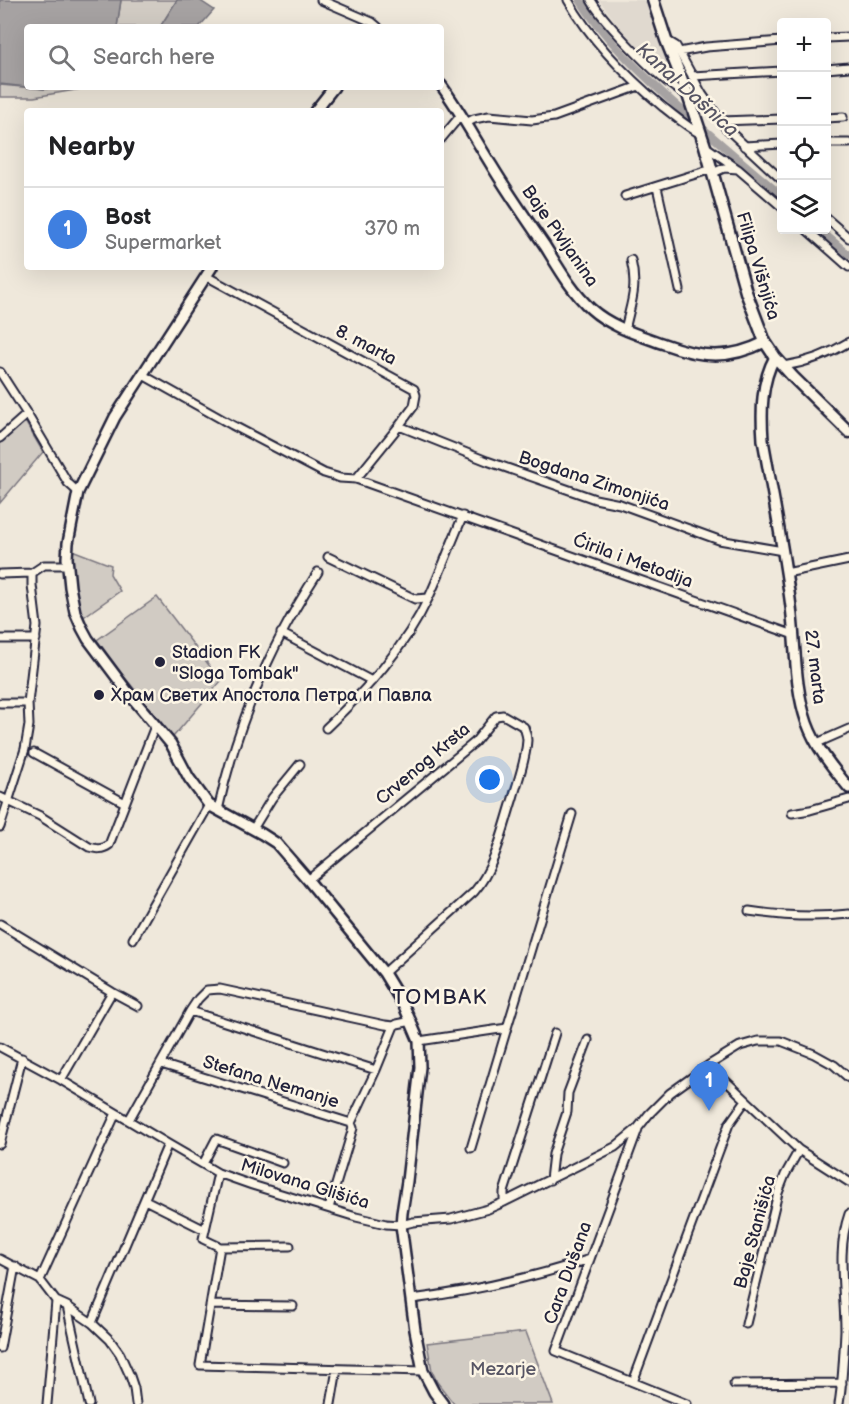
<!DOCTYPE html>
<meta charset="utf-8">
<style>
body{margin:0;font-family:"Balsamiq Sans",sans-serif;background:#f2f2f2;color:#202124}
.controls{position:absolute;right:18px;top:18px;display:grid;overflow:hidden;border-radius:6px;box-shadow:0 6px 24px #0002}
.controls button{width:54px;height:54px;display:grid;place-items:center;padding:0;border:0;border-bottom:2px solid #e0e0e0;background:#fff;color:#202124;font:30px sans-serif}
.you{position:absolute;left:490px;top:780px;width:21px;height:21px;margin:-15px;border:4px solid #fff;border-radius:50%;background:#1a73e8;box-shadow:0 0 0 9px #1a73e833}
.badge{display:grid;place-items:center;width:39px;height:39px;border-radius:50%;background:#22223b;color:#fff;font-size:20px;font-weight:700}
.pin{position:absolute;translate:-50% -50px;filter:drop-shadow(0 2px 3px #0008)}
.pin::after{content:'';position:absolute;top:32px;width:21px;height:18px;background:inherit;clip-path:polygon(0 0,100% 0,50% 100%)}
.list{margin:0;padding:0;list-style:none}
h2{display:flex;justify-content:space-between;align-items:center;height:78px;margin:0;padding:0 24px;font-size:26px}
h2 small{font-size:20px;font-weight:400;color:#757577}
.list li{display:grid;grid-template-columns:39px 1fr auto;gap:18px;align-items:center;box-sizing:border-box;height:84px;padding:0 24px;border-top:2px solid #e0e0e0}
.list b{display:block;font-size:22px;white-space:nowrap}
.list p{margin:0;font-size:20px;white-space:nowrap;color:#757577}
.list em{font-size:20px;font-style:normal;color:#757577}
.icon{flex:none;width:33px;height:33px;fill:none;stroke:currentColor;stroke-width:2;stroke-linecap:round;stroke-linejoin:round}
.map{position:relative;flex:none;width:849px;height:1404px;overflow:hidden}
.search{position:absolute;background:#fff;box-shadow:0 6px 24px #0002;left:24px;top:24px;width:420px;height:66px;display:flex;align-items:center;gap:15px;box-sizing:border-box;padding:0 21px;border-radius:6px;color:#757577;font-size:22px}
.panel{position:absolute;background:#fff;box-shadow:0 6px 24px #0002;left:24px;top:108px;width:420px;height:162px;border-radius:6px}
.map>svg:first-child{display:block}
.built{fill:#e0d9cf}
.green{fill:#d1cbc3;stroke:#7a767f;stroke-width:1.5}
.water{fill:#a6a2a2;stroke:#716f79;stroke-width:1.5}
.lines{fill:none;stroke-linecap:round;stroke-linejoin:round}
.canal{stroke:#a6a2a2;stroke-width:8}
.minor-casing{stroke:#22223b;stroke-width:11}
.tertiary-casing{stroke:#22223b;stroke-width:14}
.secondary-casing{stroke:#22223b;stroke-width:15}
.minor{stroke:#fcf5e5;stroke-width:7}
.tertiary{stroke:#fcf5e5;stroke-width:9}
.secondary{stroke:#fcf5e5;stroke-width:10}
.poi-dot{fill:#22223b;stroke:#fcf5e5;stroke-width:2}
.labels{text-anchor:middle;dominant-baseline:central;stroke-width:5;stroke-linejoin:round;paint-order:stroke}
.street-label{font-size:18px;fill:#22223b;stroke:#fcf5e5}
.poi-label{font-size:18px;fill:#22223b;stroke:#fcf5e5;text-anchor:start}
.park-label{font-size:18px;fill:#575564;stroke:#fcf5e5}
.water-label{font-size:20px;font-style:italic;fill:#575564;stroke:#fcf5e5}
.quarter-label{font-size:21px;letter-spacing:1.5px;fill:#22223b;stroke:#fcf5e5}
</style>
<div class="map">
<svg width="849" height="1404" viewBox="0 0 849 1404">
<rect width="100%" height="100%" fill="#efe8db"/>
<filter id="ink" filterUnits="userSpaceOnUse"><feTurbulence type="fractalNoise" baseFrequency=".0167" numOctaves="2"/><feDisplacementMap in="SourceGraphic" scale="12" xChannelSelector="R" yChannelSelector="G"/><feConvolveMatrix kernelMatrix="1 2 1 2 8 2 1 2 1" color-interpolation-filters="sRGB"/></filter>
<g filter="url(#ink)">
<path class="built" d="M599,0H648L671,70L670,73L658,67L621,29Z"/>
<path class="green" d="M121,0H177L160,27H117Z
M0,85L45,89L54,87H93L34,97H0Z
M22,423H26L43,452L0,503V443Z
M72,550L111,565L110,574L120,591L82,618L75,590Z
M157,597L221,681L173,737L122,674L97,640Z
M526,1332L553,1404H454L437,1382L432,1371L427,1343Z"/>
<path class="water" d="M0,0H121L117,27H27V87H54L45,89L0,84Z
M177,0H199L214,10L199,27H160Z"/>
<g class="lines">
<path class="canal" d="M580,0C603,37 634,66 666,96C704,130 743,163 782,196
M820,230L849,255"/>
<g class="minor-casing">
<path id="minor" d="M321,0L372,22L378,27
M568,0C592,42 626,76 663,107C675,116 687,127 701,134
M591,0C603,21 666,88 688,95C692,96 698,95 702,94
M826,38L849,37
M666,40L676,46L702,94L726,128L782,180
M679,52L706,47L782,41
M826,69L849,67
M692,76L782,71
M826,118L843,117
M721,121L782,119
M466,123L474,119L489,116L532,120L554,117L639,86
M441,139L461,115
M826,143H849
M705,146L738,169L724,168L713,173
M744,146L782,144
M738,169L782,207
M657,187L680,290
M625,196L712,169
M826,218L849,238
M807,230L849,267
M206,276L414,389L416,395L414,406L399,426L356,479
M625,330C631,302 638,289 631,260
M784,366C808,362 828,355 849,342
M0,372L27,414L68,483L78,492
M143,375L232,425L324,473L340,478L356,479L794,635
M399,426L487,461L595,499L620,504L719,540L783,551
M0,438L27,414
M328,557L415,599L428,598
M786,573L849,560
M0,574L32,573
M281,633L372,681
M0,639H36
M0,703H28
M326,728C366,690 405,648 429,597C441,571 451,543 463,516
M817,743L849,729
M34,753L125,803
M0,797L40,816L89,847C97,849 102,850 109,845L155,726
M218,810C237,723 269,647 318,572
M792,813L810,810L849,799
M0,827L25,749L29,725L28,703L37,626L32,585V573L44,565H68
M253,829L272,798L300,764
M308,880L475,742L496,716L503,715L524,727C525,731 527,735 527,740C526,760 518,780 513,798C503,829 495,868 474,892L384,973
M749,911C782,916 816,918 849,914
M0,924L112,992L61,1080
M133,939L209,805
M112,992L138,1006
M190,1011L376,1070
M419,1041L507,1028L572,814
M0,1047L61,1080L168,1144L218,1173L252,1185L356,1217L386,1224L401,1225L413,1222L451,1219L488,1209L502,1203L615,1147L638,1128L649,1114L670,1093L709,1065L740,1046L758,1041H781L814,1054L834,1065L849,1078
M161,1064L351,1123L376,1070L394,1026
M709,1065L799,1150L849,1182
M129,1120L190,1011L198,999L207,990L220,989L385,1025L394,1026L397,1024L412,1021
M638,1129L556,1351L687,1404
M0,1144L22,1058
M471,1148L507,1028
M203,1164L216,1139L283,1163
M218,1173L203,1239L220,1247L200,1365L423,1371
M550,1180L553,1154L567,1112L568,1093L588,1040
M145,1200L205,1230
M504,1202V1192L555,1033
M329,1208L353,1128L351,1123
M220,1247L290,1246
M0,1259L40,1280L56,1301L67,1306L92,1323L110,1340L120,1354L130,1376L134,1388L136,1404
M40,1280L116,1113
M412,1299C473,1291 531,1278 590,1259
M210,1305L293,1306
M67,1306L89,1404
M92,1323L168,1144
M746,1324L778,1193L785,1175L799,1150
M0,1348L15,1266
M633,1382L729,1124L746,1100
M734,1384L842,1383
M47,1404L56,1301
M331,1404L337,1369
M839,1404C843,1379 844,1354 845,1330C845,1291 836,1251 849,1214"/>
</g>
<g class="tertiary-casing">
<path id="tertiary" d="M441,85C460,111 475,139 492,166C509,194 527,220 545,246C558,267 572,292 591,309C611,327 639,335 664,344C702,358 729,360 765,342
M315,111L334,87
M212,267L115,417L78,492L68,543L67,558L70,587L75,612L82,628L88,639L130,695L171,744L189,778L209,805L262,834L276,843L308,880L384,973L404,1006L419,1041L420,1067L407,1181L402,1213L401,1225L415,1330L423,1371L434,1392L443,1404
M775,357C761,382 761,412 763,440C773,496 784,551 791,607C796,646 794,686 807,723C816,748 833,768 849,788"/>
</g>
<g class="secondary-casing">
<path id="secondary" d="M653,0L666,40L688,95L705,146L746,292L765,342L775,357L793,377L849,432"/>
</g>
<use href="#minor" class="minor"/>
<use href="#tertiary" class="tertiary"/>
<use href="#secondary" class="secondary"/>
</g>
</g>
<g class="poi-dot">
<circle cx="160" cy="662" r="6"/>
<circle cx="99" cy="695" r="6"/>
</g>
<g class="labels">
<g class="street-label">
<text transform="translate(560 236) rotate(55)">Baje Pivljanina</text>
<text transform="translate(758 266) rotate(73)">Filipa Višnjića</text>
<text transform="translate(366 345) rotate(28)">8. marta</text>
<text transform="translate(594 481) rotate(18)">Bogdana Zimonjića</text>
<text transform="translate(633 561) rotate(20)">Ćirila i Metodija</text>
<text transform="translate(815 667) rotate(83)">27. marta</text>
<text transform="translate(423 764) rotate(-40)">Crvenog Krsta</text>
<text transform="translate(271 1082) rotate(17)">Stefana Nemanje</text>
<text transform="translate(305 1184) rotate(17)">Milovana Glišića</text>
<text transform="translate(755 1232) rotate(-75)">Baje Stanišića</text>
<text transform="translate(568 1273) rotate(-70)">Cara Dušana</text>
</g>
<g class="poi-label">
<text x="172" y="652">Stadion FK<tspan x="172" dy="21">"Sloga Tombak"</tspan></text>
<text x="111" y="695">Храм Светих Апостола Петра и Павла</text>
</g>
<g class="park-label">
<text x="503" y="1369">Mezarje</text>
</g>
<g class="water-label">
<text transform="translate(687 90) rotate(42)">Kanal Dašnica</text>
</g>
<g class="quarter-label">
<text x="440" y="997">TOMBAK</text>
</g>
</g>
</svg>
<div class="controls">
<button>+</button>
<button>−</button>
<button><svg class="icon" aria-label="locate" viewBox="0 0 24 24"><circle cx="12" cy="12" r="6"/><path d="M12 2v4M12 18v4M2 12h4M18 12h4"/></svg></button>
<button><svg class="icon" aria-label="layers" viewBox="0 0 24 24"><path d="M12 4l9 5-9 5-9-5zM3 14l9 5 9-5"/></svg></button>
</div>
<div class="you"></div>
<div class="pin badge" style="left:709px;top:1111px;background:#3f7fe0">1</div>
<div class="search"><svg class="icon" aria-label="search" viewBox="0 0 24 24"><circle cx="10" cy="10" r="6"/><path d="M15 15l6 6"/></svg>Search here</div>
<section class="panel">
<h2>Nearby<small></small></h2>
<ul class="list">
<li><span class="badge" style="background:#3f7fe0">1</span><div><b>Bost</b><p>Supermarket</p></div><em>370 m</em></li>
</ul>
</section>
</div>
